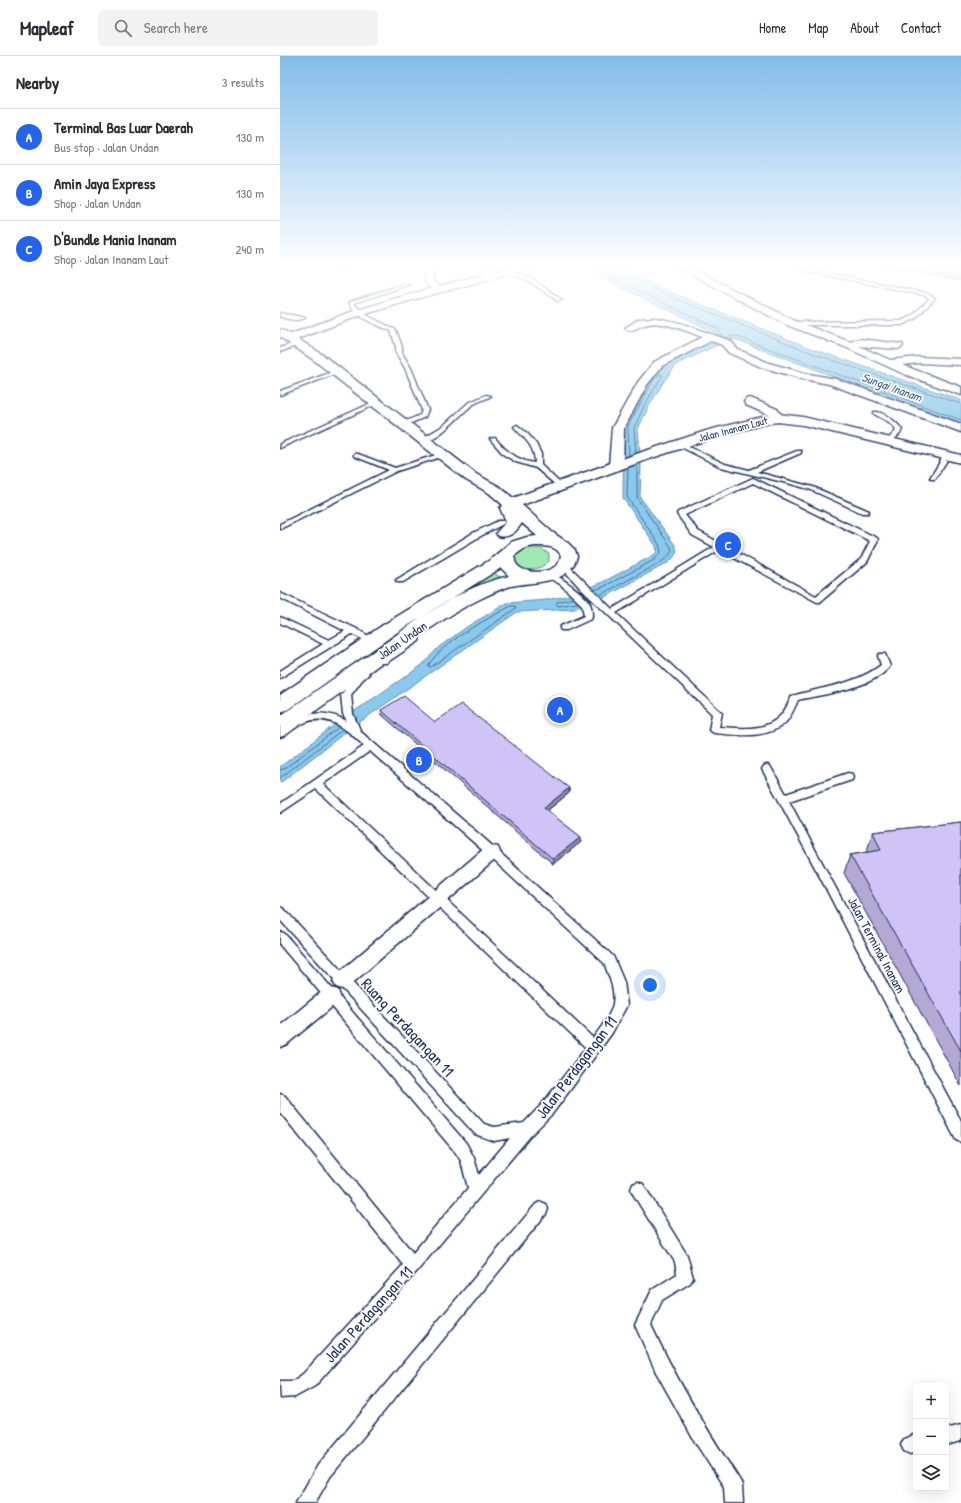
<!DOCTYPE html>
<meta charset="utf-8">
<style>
body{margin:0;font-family:"Patrick Hand",sans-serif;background:#f2f2f3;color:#2b2b33}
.controls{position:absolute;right:12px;bottom:12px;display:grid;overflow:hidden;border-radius:6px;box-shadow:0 4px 16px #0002}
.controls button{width:36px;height:36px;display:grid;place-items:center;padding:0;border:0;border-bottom:1px solid #e1e1e2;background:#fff;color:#2b2b33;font:20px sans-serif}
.you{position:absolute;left:370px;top:929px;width:14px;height:14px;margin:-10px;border:3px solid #fff;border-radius:50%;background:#1a73e8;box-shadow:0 0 0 6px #1a73e833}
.badge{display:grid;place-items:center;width:26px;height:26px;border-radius:50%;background:#2563eb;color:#fff;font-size:13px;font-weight:700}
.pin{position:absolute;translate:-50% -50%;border:2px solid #fff;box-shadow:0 1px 4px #0006}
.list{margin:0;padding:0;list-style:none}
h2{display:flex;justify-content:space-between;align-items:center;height:52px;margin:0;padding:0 16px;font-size:17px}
h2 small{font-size:13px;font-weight:400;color:#7c7c81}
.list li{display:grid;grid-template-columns:26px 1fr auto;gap:12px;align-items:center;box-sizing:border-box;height:56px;padding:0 16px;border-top:1px solid #e1e1e2}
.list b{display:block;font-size:15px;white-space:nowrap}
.list p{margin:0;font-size:13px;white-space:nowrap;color:#7c7c81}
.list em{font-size:13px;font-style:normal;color:#7c7c81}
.icon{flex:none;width:22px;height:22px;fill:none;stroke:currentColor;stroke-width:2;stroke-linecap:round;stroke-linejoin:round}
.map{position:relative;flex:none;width:681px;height:1447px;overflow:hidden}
header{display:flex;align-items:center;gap:24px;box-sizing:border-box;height:56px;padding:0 20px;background:#fff;border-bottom:1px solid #e1e1e2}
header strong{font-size:19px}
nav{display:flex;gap:22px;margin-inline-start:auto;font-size:14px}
.search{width:280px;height:36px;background:#f2f2f3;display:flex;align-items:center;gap:10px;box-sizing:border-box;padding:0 14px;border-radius:6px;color:#7c7c81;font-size:15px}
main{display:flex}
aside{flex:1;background:#fff}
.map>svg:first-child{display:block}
.green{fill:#a2e8b5;stroke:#5e8c8a}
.water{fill:#8ac9eb;stroke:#5e8bb3}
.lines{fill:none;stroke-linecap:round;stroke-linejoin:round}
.shore{stroke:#476d96;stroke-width:1}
.service-casing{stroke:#1b2f5e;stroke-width:3}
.pedestrian-casing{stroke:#1b2f5e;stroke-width:3}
.minor-casing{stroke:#1b2f5e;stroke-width:3}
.tertiary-casing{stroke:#1b2f5e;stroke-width:3}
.service{fill:#fff;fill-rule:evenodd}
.pedestrian{fill:#fff;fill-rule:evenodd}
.minor{fill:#fff;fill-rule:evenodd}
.tertiary{fill:#fff;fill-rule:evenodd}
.wall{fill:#b3a9d4;stroke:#1b2f5e}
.shaded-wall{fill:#9289ac;stroke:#1b2f5e}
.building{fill:#d0c4f6;stroke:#1b2f5e}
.labels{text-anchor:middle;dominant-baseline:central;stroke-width:3.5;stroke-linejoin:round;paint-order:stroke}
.far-street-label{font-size:11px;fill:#1b2f5e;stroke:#fff}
.far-water-label{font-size:12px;font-style:italic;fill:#3c5d88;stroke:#fff}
.street-label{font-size:13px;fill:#1b2f5e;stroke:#fff}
.near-street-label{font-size:16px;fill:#1b2f5e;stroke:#fff}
</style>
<header>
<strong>Mapleaf</strong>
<div class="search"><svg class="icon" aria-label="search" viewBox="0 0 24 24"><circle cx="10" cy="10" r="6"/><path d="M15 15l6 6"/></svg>Search here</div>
<nav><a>Home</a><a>Map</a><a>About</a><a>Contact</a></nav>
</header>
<main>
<aside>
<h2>Nearby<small>3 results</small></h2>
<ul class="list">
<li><span class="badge">A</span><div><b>Terminal Bas Luar Daerah</b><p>Bus stop · Jalan Undan</p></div><em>130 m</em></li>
<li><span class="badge">B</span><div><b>Amin Jaya Express</b><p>Shop · Jalan Undan</p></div><em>130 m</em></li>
<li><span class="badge">C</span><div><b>D'Bundle Mania Inanam</b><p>Shop · Jalan Inanam Laut</p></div><em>240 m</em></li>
</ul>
</aside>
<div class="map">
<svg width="681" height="1447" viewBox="0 0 681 1447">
<rect width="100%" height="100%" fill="#fff"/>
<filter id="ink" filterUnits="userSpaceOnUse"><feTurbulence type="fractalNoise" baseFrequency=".025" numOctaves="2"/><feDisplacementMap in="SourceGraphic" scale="8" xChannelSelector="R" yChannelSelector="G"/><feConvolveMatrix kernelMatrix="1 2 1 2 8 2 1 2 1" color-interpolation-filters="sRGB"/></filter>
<g filter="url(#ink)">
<path class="green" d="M245,492H257L262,493L269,498V505C260,515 245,516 234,509L232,499Z
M212,516L222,522L153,554L0,662V657C48,623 95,587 144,556C163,545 199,532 212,516Z"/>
<path class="water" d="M309,208H340L354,218L385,234L533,293L681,344V368L454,283L448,284L397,308L384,325L369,350L358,373L361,408L360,441L395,489L397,495L394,501L389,506L325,541L294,553L237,556L67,675L0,727V711L57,667L141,610L159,591L188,570L227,547L266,544L286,540L321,527L372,500L377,496L376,490L343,442L344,371L365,331L381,310L436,280L437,277L323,223Z"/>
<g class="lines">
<path class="shore" d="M314,208L326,220L439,273L441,280
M339,208L340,213L351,221L384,238L532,297L681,348
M445,282L455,280L681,364
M349,400L348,370L373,325L381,317L382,320L365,348L354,372L356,397
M314,534L323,531L374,504L381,496L379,488L347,441L348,412
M320,539L378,508L387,502L392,495L391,491L357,442V409
M293,542L277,546L276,548L278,550L298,547
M234,550L236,551L235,553L151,611L148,610C163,585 204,565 229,551Z
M0,714L4,713L59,671
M0,722L63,673"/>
<g class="service-casing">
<path id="service" d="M70,208H77L62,215L58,214Z
M522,212L646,237L655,242L635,263L622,269H511L508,267L509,266L621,265L631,261L650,242L644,239L520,214Z
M228,214L251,222L282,244L278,245L247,224L226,216Z
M124,228L128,229L74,247L84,258L116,274L122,291V297L131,312L148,354L145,361L124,370L121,368L122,367L140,359L142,354L125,312L116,297V291L111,275C96,268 75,262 69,246Z
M0,257C7,259 20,260 25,262C17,266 8,263 0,261Z
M19,285L21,286V288L0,296V292Z
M55,315L60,316L0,339V335Z
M206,339L211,340C205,344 197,345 191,350C179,359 157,387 141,385V383L163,370L188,347Z
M94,346L99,347L0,392V388Z
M594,356C604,355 616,366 622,373L620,378L611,386L606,385L615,376L616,373L609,366L594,358Z
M237,369L248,378L256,388L261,398V409L282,429V431H278L256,412L236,406L224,399L210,383L215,382C225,395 238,405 255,407C255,390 244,382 234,371Z
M397,387H401L445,408L469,414L517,395H521V397L477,416L533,431L589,455L588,457H582L529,433L507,427L441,411L397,389Z
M162,397L165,399L164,400L117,415L0,473V468L109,414L74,400V398H78L115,412Z
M663,398L668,399L666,406L655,423H651L650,422L660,406Z
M473,422L597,482L598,484L587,506L540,546H537L439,494L336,557L440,655L442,657L439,671C459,672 484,676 499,661C505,656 508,647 512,640C542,631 575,629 601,609L598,600L599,598H605L610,610C594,632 544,638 518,644C515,651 511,660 506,666C488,684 457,679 434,677L429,674L432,658L301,533L281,511L282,509H288L332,553L434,491L412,479L397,458L398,456ZM473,427L590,485L581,503L536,540L418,475L405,459Z
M218,465H224L225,467L199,481L123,526H117L116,524L193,477Z
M267,517C276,516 307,540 310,548C312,552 312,557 312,561L311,563L287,574H281L280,572L281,570L304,560L302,549L280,528L267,521Z
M0,537L75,572L97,585L93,588L90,587L72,578L0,622V615L43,588L0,567V561L49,584L65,575L0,542Z
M137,570L141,573L139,585L106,607H100L99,605L100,603L132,582L133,573Z
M85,615L89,618L82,624L71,639L73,658L81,676L216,793L333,900L344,926L347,949L332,977L273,1057L252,1078L138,1214L35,1330L15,1341L1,1342L0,1325H13L23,1318L123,1209L0,1056V1038L5,1040L133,1197L188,1132L181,1105L176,1097L0,889V876L4,877L186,1087L194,1102L199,1119L230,1082L214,1085L195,1078L0,864V851L4,853L204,1068L214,1071L244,1067L263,1047L306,992L36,733L0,757V748L84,690C68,674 47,656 24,667C15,670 9,679 0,681V673C22,658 41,651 67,665L63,658L61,639L76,620ZM90,695L208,799L324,907C339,944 337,951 313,982L43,728Z
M487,709L490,710L506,738L568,717L572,718L573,721L572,724L509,745L681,1065V1086L676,1084L541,823L482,713L484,710Z
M358,1126L363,1128L407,1199L413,1222L410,1227L382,1244L371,1269C396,1323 426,1373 459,1423L462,1429L463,1447H445L444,1431L415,1386L376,1316L355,1269L372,1234L397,1218L395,1206L353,1138L351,1133L353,1128Z
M261,1146L266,1148L268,1153L266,1158L50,1421L35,1447H16L38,1409L256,1148Z
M681,1369V1385L666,1389V1373Z
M636,1378V1396L630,1398L624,1395L621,1389L624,1383Z"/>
</g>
<g class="pedestrian-casing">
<path id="pedestrian" d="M212,790L218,791L220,796L218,801L68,931L62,933L56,931L53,925L56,919L206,791Z
M51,932L58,934L60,940L58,946L7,988L0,991V970L44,934Z"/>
</g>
<g class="minor-casing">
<path id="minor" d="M141,208H150L154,225L163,234L161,236H155L145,226Z
M207,208H217L207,223H201L199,221Z
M391,208H403L515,265L570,286L580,283L622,288L623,290L618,293L579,290L610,304L639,301L681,303V309L639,307L622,309L681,331V339L624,318L565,291L507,269Z
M376,262L400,267L451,285L457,293L489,307L524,317L556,323L681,368V376L549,328L523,323L481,311L449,297L442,289L431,285L382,310L367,329L344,372L343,410L341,413H331L329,410L332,372L358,326L374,306L422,281C405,275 382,263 364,269C359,270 355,274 350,275L345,272L359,263Z
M470,342L497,353L504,362L502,365H494L489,359L466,349L464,346L466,343Z"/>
</g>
<g class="tertiary-casing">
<path id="tertiary" d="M241,208H259L258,210L132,244L76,261L18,283L43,299L196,418L220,431L233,442L362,396L429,374L490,359L498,358L523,361L681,399V407L523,369L498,366L490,367L439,380L372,402L242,449L272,476L288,487L295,494L297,500C291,529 254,525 231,530C220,533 210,538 200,543C167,559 138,581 108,602C75,627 41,651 7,675L0,677V660C34,636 67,613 101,590C140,562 182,530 229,520L221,512L116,577L7,654L0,656V639L103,569L210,504L231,486L247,481L257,480L242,467C236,476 229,483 218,480L216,477L226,466L220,452L223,449L209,437L186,424L35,305L0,281V273L11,278L68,257L124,240ZM254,490C264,490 277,489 281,500C280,502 280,504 279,506C273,518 245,519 237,509C235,507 235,504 234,500L245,492Z"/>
</g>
<use href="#service" class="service"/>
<use href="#pedestrian" class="pedestrian"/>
<use href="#minor" class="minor"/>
<use href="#tertiary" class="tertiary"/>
</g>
<path class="wall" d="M589,208H681V225Z
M101,654L155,666L289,732V737L267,755L301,781V786L273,808L102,659Z
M681,766V1030L564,817L570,799L587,796V794L593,776Z"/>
<path class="shaded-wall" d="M289,732V737L264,757V752Z
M301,781V786L273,808V803Z"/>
<path class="building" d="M658,208H681V213Z
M124,640L155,666L181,648L289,732L264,752L301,781L273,803L101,654Z
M681,766V995L570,799L601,794L593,776Z"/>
</g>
<linearGradient id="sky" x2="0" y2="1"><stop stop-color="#82bce9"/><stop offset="0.51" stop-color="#fff"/><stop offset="1" stop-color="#fff" stop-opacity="0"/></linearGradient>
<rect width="681" height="411" fill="url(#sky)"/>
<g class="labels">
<g class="far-street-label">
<text transform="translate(453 373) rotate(-15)">Jalan Inanam Laut</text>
</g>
<g class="far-water-label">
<text transform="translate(612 331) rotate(20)">Sungai Inanam</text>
</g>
<g class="street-label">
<text transform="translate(122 584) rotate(-35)">Jalan Undan</text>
<text transform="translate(597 889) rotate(62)">Jalan Terminal Inanam</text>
</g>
<g class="near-street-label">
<text transform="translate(128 971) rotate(47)">Ruang Perdagangan 11</text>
<text transform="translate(296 1011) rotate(-53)">Jalan Perdagangan 11</text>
<text transform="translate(88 1258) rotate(-48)">Jalan Perdagangan 11</text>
</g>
</g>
</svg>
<div class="controls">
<button>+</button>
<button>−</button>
<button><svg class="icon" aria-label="layers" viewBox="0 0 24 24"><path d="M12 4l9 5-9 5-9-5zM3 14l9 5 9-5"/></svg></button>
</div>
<div class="you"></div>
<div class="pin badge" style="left:280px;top:654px">A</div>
<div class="pin badge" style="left:139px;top:704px">B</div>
<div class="pin badge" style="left:448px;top:489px">C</div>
</div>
</main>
